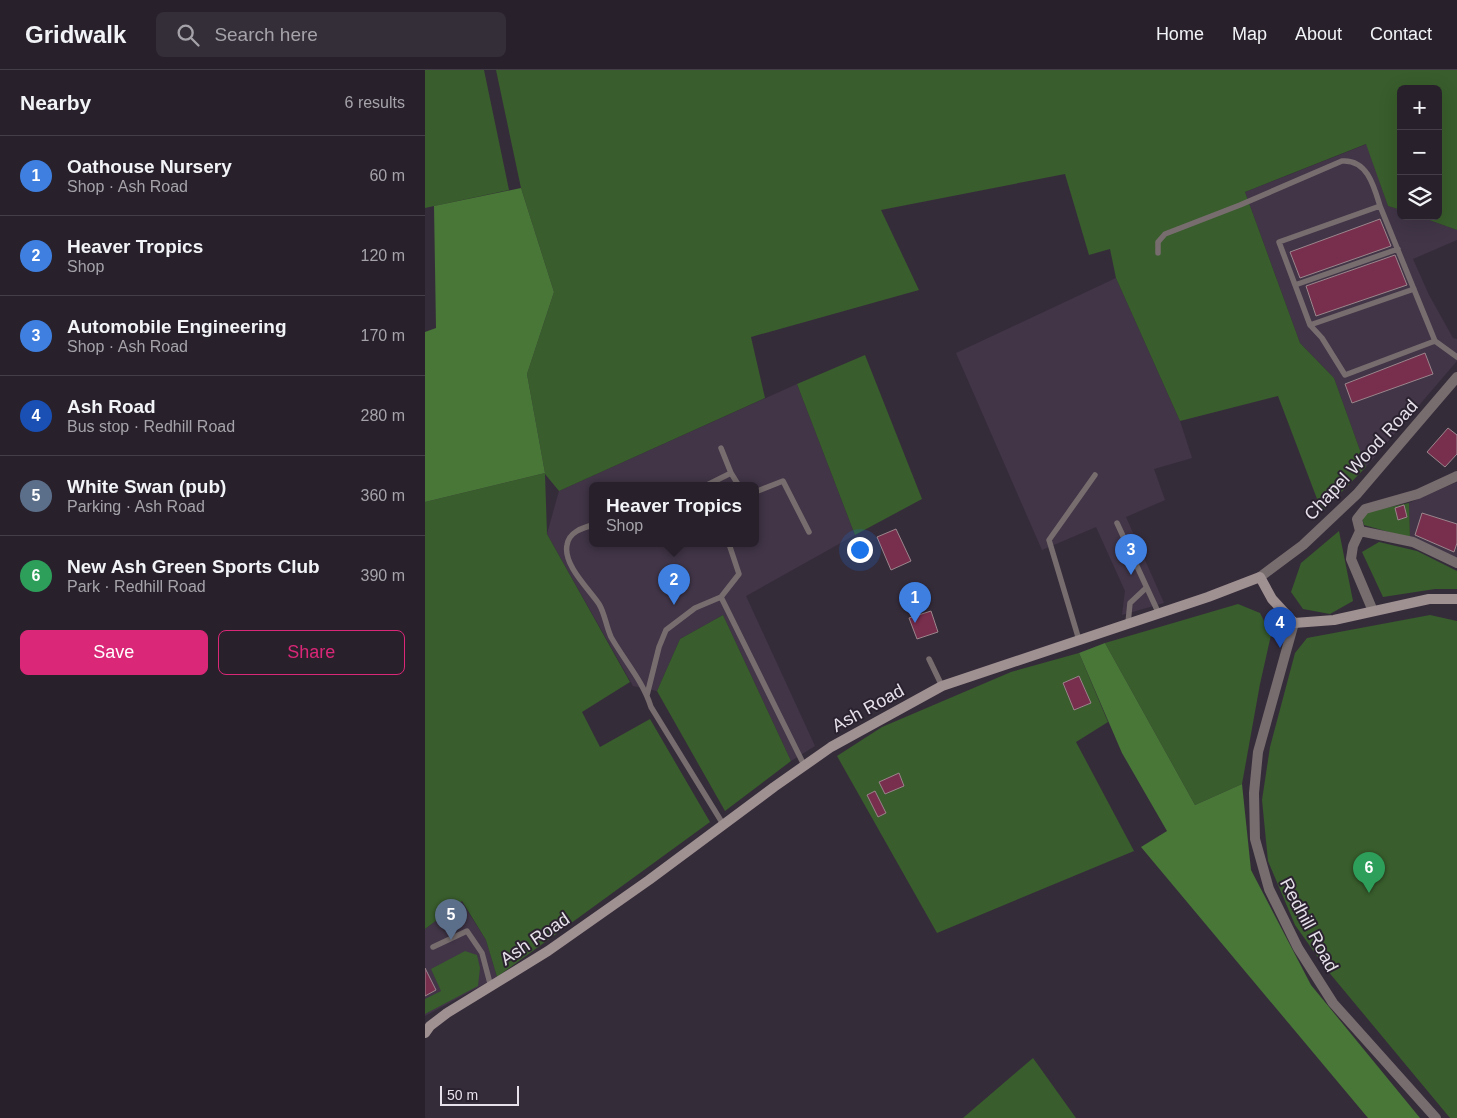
<!DOCTYPE html>
<meta charset="utf-8">
<style>
body{margin:0;font-family:Arial,sans-serif;background:#342e38;color:#f1f3f6}
.controls{position:absolute;right:15px;top:15px;display:grid;overflow:hidden;border-radius:8px;box-shadow:0 5px 20px #0002}
.controls button{width:45px;height:45px;display:grid;place-items:center;padding:0;border:0;border-bottom:1px solid #443e48;background:#28212c;color:#f1f3f6;font:25px sans-serif}
.scale{position:absolute;left:15px;bottom:12px;width:79px;box-sizing:border-box;padding-left:5px;border:2px solid #e6e1ea;border-top:0;font-size:14px;line-height:18px;white-space:nowrap;color:#e6e1ea;-webkit-text-stroke:4px #2b2230;paint-order:stroke}
.you{position:absolute;left:434px;top:479px;width:18px;height:18px;margin:-12px;border:4px solid #fff;border-radius:50%;background:#1a73e8;box-shadow:0 0 0 8px #1a73e833}
.badge{display:grid;place-items:center;width:32px;height:32px;border-radius:50%;background:#db2777;color:#fff;font-size:16px;font-weight:700}
.pin{position:absolute;translate:-50% -41px;filter:drop-shadow(0 1px 2px #0008)}
.pin::after{content:'';position:absolute;top:26px;width:18px;height:15px;background:inherit;clip-path:polygon(0 0,100% 0,50% 100%)}
.popup{position:absolute;left:164px;top:412px;width:170px;height:65px;box-sizing:border-box;display:grid;place-content:center;border-radius:8px;background:#28212c;filter:drop-shadow(0 1px 4px #0005);font-size:16px;white-space:nowrap;color:#a5a3a9}
.popup b{font-size:19px;color:#f1f3f6}
.popup::after{content:'';position:absolute;left:50%;top:100%;margin-left:-10px;border:10px solid transparent;border-top-color:#28212c}
.list{margin:0;padding:0;list-style:none}
h2{display:flex;justify-content:space-between;align-items:center;height:65px;margin:0;padding:0 20px;font-size:21px}
h2 small{font-size:16px;font-weight:400;color:#a5a3a9}
.list li{display:grid;grid-template-columns:32px 1fr auto;gap:15px;align-items:center;box-sizing:border-box;height:80px;padding:0 20px;border-top:1px solid #443e48}
.list b{display:block;font-size:19px;white-space:nowrap}
.list p{margin:0;font-size:16px;white-space:nowrap;color:#a5a3a9}
.list em{font-size:16px;font-style:normal;color:#a5a3a9}
.actions{display:flex;gap:10px;padding:15px 20px}
.actions a{flex:1;padding:11px 0;border:1px solid #db2777;border-radius:8px;text-align:center;font-size:18px;color:#db2777}
.actions .main{background:#db2777;color:#fff}
.icon{flex:none;width:28px;height:28px;fill:none;stroke:currentColor;stroke-width:2;stroke-linecap:round;stroke-linejoin:round}
.map{position:relative;flex:none;width:1032px;height:1048px;overflow:hidden}
header{display:flex;align-items:center;gap:30px;box-sizing:border-box;height:70px;padding:0 25px;background:#28212c;border-bottom:1px solid #443e48}
header strong{font-size:24px}
nav{display:flex;gap:28px;margin-inline-start:auto;font-size:18px}
.search{width:350px;height:45px;background:#342e38;display:flex;align-items:center;gap:12px;box-sizing:border-box;padding:0 18px;border-radius:8px;color:#a5a3a9;font-size:19px}
main{display:flex}
aside{flex:1;background:#28212c}
.map>svg:first-child{display:block}
.built{fill:#413547;fill-rule:evenodd}
.green{fill:#395d2c;fill-rule:evenodd}
.forest{fill:#487737}
.building{fill:#782e4d;stroke:#9b868c}
.lines{fill:none;stroke-linecap:round;stroke-linejoin:round}
.lane{stroke:#776d6e;stroke-width:5.5}
.street{stroke:#776d6e;stroke-width:10}
.secondary{stroke:#9f9091;stroke-width:10}
.labels{text-anchor:middle;dominant-baseline:central;stroke-width:4;stroke-linejoin:round;paint-order:stroke}
.street-label{font-size:18px;fill:#e6e1ea;stroke:#2b2230}
</style>
<header>
<strong>Gridwalk</strong>
<div class="search"><svg class="icon" aria-label="search" viewBox="0 0 24 24"><circle cx="10" cy="10" r="6"/><path d="M15 15l6 6"/></svg>Search here</div>
<nav><a>Home</a><a>Map</a><a>About</a><a>Contact</a></nav>
</header>
<main>
<aside>
<h2>Nearby<small>6 results</small></h2>
<ul class="list">
<li><span class="badge" style="background:#3f7fe0">1</span><div><b>Oathouse Nursery</b><p>Shop · Ash Road</p></div><em>60 m</em></li>
<li><span class="badge" style="background:#3f7fe0">2</span><div><b>Heaver Tropics</b><p>Shop</p></div><em>120 m</em></li>
<li><span class="badge" style="background:#3f7fe0">3</span><div><b>Automobile Engineering</b><p>Shop · Ash Road</p></div><em>170 m</em></li>
<li><span class="badge" style="background:#1a4fb4">4</span><div><b>Ash Road</b><p>Bus stop · Redhill Road</p></div><em>280 m</em></li>
<li><span class="badge" style="background:#5c6f8a">5</span><div><b>White Swan (pub)</b><p>Parking · Ash Road</p></div><em>360 m</em></li>
<li><span class="badge" style="background:#2e9e5b">6</span><div><b>New Ash Green Sports Club</b><p>Park · Redhill Road</p></div><em>390 m</em></li>
</ul>
<div class="actions"><a class="main">Save</a><a>Share</a></div>
</aside>
<div class="map">
<svg width="1032" height="1048" viewBox="0 0 1032 1048">
<rect width="100%" height="100%" fill="#352c3a"/>
<path class="built" d="M942,74L963,136L976,140V146H993L1032,160V170L988,189L1004,225L1028,268L1032,269V291L941,397L909,308L875,273L820,122Z
M691,208L755,351L767,388L729,399L740,430L701,447L739,533L697,545L700,521L671,457L617,480L531,283Z
M372,314L430,465L321,526L390,676L366,691L298,545L255,569L232,621L208,616L122,464L134,421ZM168,416H330V474H168Z
M1032,412V490L985,468L984,433Z
M36,831L61,870L72,907L0,946V859Z"/>
<path class="green" d="M0,0H59L84,120L0,138Z
M71,0H1032V160L993,146H1013V19H976V140L963,136L941,74L820,122L875,273L909,308L941,397L897,442L853,326L755,351L691,208L685,179L664,185L640,104L456,140L494,220L326,267L340,328L134,421L120,404L122,464L205,612L157,642L175,677L225,649L285,752L72,907L61,870L37,831L0,859V432L120,403L102,304L129,222L96,118Z
M440,285L497,429L430,465L372,314Z
M984,433L985,468L939,455L937,448L941,442ZM978,435L982,447L973,450L970,438Z
M914,461L928,531L905,544L878,539L866,522L876,493Z
M954,472L992,481L1032,501V519H1010L958,527L937,482Z
M813,534L835,543L846,565L835,614L817,714L770,735L680,573Z
M298,545L366,691L300,741L232,621L255,569Z
M1005,545L1032,551V1048H1025L902,900L870,855L843,791L837,730L845,677L870,583L882,568Z
M654,583L683,652L651,672L709,781L512,863L412,686L457,657L586,602ZM654,606L666,633L650,640L638,614ZM474,704L479,716L460,724L454,712ZM450,721L461,743L454,747L442,725Z
M40,881L52,885L55,898L53,916L0,944V929L16,921L6,899Z
M608,988L651,1048H538Z"/>
<path class="forest" d="M96,118L129,222L102,304L120,403L0,432V262L11,258L9,136Z
M680,573L770,735L817,714L826,800L886,915L995,1048H943L716,777L742,761L697,683L654,583Z"/>
<path class="building" d="M955,149L966,176L875,208L865,182Z
M970,185L982,215L891,246L881,216Z
M1000,283L1008,304L927,333L920,314Z
M1023,358L1032,365V384L1020,397L1002,382Z
M979,435L982,447L973,450L970,438Z
M997,443L1032,454V473L1029,482L990,465Z
M471,459L486,491L466,500L452,467Z
M506,541L513,562L492,569L484,548Z
M654,606L666,633L649,640L638,613Z
M474,703L479,716L460,724L454,712Z
M450,721L461,743L453,747L442,725Z
M0,898L11,920L0,926Z"/>
<g class="lines">
<path class="lane" d="M733,183V172L740,164L815,135L917,91C942,89 949,116 955,136
M870,215L973,179
M885,255L989,219
M1010,271L920,305L897,268L885,255L854,172L955,136L1010,271L1032,287
M296,378L306,403L314,416
M280,416L306,403
M330,422L358,411L384,462
M692,453L734,544
M168,455C157,458 144,462 142,475C138,495 164,519 174,534C180,544 181,556 186,567C199,590 218,611 226,637L298,754
M296,527L379,695
M703,553L705,533L721,518
M654,570L624,470L670,405
M504,589L517,616
M222,625L234,577L241,560L270,538L296,527L314,504L304,474
M8,877L42,861L57,883L66,917"/>
<path class="street" d="M935,461L932,449L940,439L993,424L1032,406
M835,507L878,475L932,424L1032,307
M948,541L926,489L928,476L935,461L988,472L1032,493
M869,553L833,682L829,723L830,769L844,819L873,878L908,933L1011,1048"/>
<path class="secondary" d="M0,963L5,956L22,943L123,881L224,810L349,717L406,677L517,616L783,527L835,507L847,529L869,553L909,550L1004,529H1032"/>
</g>
<g class="labels">
<g class="street-label">
<text transform="translate(936 390) rotate(-47)">Chapel Wood Road</text>
<text transform="translate(443 638) rotate(-29)">Ash Road</text>
<text transform="translate(884 855) rotate(62)">Redhill Road</text>
<text transform="translate(110 869) rotate(-34)">Ash Road</text>
</g>
</g>
</svg>
<div class="controls">
<button>+</button>
<button>−</button>
<button><svg class="icon" aria-label="layers" viewBox="0 0 24 24"><path d="M12 4l9 5-9 5-9-5zM3 14l9 5 9-5"/></svg></button>
</div>
<div class="scale">50 m</div>
<div class="you"></div>
<div class="pin badge" style="left:490px;top:553px;background:#3f7fe0">1</div>
<div class="pin badge" style="left:249px;top:535px;background:#3f7fe0">2</div>
<div class="popup"><b>Heaver Tropics</b>Shop</div>
<div class="pin badge" style="left:706px;top:505px;background:#3f7fe0">3</div>
<div class="pin badge" style="left:855px;top:578px;background:#1a4fb4">4</div>
<div class="pin badge" style="left:26px;top:870px;background:#5c6f8a">5</div>
<div class="pin badge" style="left:944px;top:823px;background:#2e9e5b">6</div>
</div>
</main>
